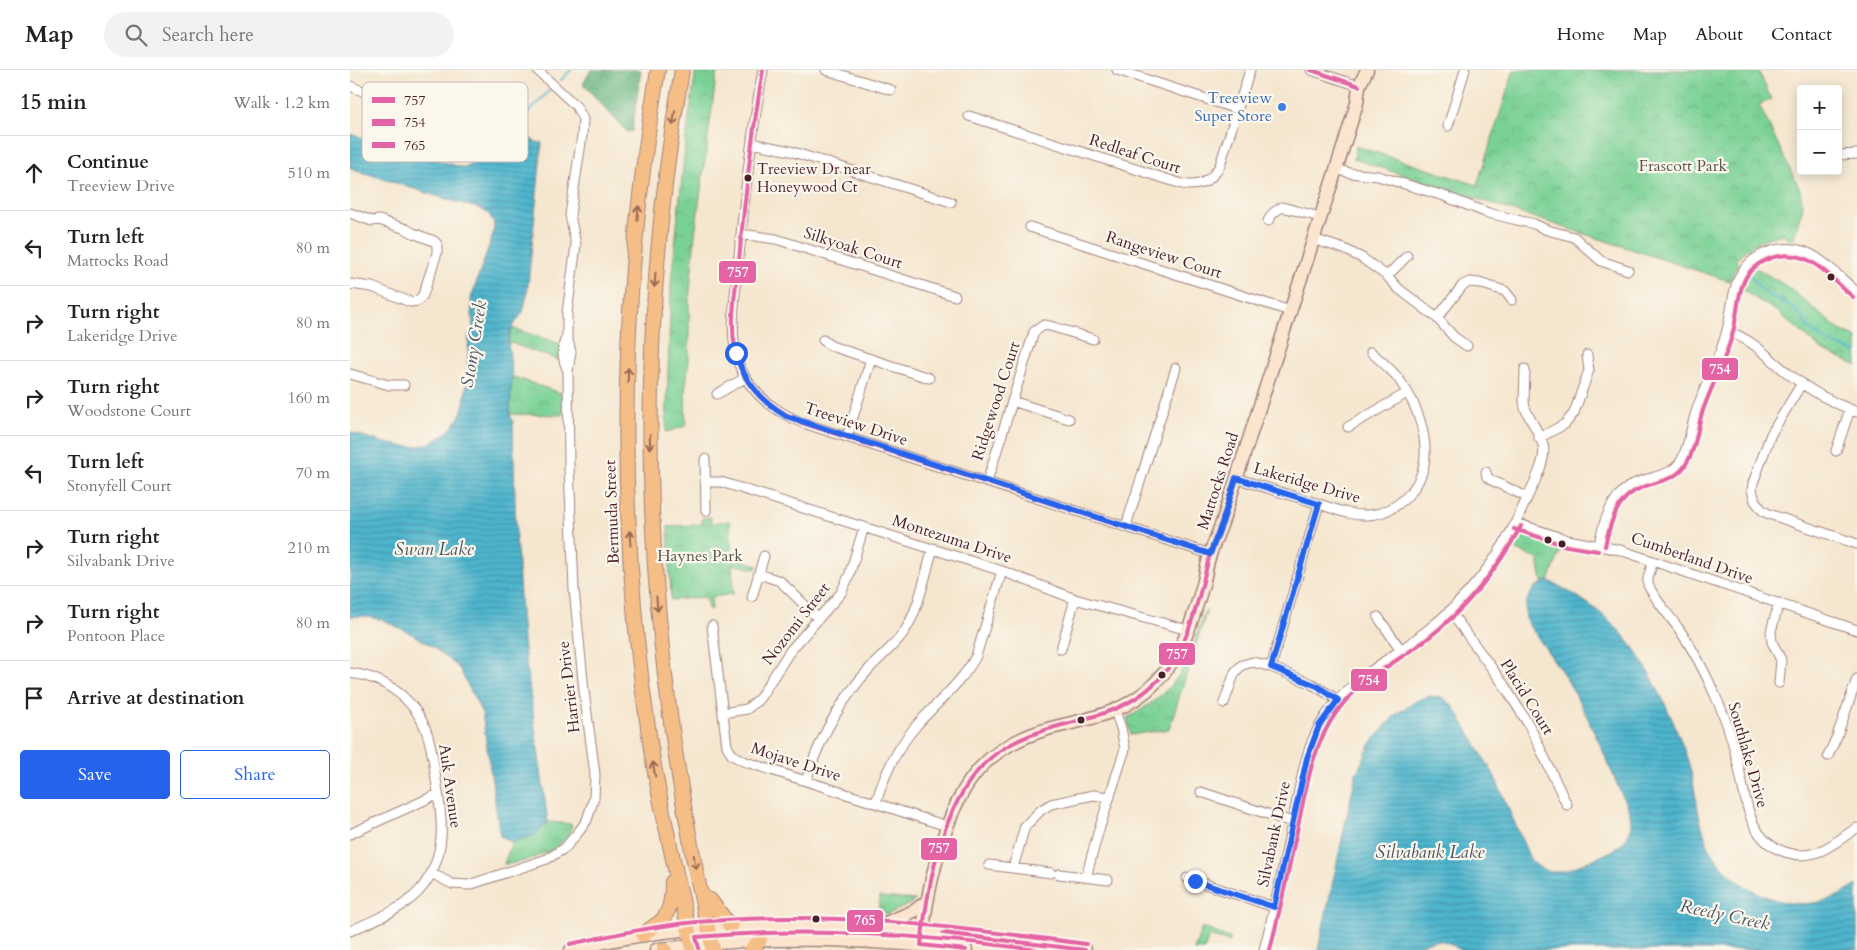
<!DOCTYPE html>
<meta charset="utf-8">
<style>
body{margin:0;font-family:Cardo,serif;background:#f2f2f2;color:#222}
.controls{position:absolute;right:15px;top:15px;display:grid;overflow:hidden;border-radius:5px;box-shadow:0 2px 12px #0003}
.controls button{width:45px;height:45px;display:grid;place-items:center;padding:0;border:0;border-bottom:1px solid #e0e0e0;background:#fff;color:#222;font:25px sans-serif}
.stop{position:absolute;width:15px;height:15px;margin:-11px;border:4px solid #2563eb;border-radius:50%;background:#fff}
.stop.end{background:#2563eb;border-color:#fff;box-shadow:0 1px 5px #0008}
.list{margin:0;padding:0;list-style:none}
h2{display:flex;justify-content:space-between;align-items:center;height:65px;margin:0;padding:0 20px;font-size:21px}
h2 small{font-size:16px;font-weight:400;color:#767676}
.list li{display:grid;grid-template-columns:32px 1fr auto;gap:15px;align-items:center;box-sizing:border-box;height:75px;padding:0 20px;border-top:1px solid #e0e0e0}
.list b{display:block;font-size:19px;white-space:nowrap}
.list p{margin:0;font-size:16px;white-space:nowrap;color:#767676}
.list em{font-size:16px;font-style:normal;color:#767676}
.actions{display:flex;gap:10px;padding:15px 20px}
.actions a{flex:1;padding:11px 0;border:1px solid #2563eb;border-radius:5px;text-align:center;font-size:18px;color:#2563eb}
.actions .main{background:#2563eb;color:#fff}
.icon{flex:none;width:28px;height:28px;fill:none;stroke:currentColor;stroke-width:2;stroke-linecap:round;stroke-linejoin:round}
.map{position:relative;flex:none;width:1507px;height:880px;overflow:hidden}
header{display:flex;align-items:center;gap:30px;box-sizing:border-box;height:70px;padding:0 25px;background:#fff;border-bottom:1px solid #e0e0e0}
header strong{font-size:24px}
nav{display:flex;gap:28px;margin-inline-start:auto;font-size:18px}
.search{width:350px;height:45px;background:#f2f2f2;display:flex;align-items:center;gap:12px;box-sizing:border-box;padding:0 18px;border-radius:28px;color:#767676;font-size:19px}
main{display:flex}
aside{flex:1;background:#fff}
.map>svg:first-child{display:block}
.forest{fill:url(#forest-crowns);stroke:#566955}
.park{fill:url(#park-crowns);stroke:#627860}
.water{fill:url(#water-rules);stroke:#4c6a7c}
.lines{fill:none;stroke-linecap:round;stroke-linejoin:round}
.stream{stroke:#4eb5cd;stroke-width:2}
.street-casing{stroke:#a0827d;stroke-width:11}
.secondary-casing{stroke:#a0827d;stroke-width:15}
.primary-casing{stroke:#a0827d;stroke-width:16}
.street{stroke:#fff;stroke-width:9}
.secondary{stroke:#fbe5cf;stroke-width:12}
.primary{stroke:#f6be87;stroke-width:14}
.bus-1-casing{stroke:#fbf7ec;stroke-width:8}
.bus-2-casing{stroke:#fbf7ec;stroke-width:8}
.bus-3-casing{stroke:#fbf7ec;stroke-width:8}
.bus-1{stroke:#e463a4;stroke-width:4}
.bus-2{stroke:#e463a4;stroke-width:4}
.bus-3{stroke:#e463a4;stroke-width:4}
.oneway{stroke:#976754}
.route{stroke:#2563eb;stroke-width:6}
.shop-dot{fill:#3f7fe0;stroke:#fbf7ec;stroke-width:2}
.bus-dot{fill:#4a1f2b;stroke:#fbf7ec;stroke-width:2}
.labels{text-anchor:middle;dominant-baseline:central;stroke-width:4.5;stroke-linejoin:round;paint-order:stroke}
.bus-label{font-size:15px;fill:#4a1f2b;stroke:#fbf7ec;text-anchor:start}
.shop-label{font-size:16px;fill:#366cbe;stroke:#fbf7ec;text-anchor:end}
.street-label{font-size:16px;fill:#4a1f2b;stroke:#fbf7ec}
.park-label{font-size:16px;fill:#58544b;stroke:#fbf7ec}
.water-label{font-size:18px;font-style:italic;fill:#4b5464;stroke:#fbf7ec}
.key{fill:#fbf7ec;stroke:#c6b6b2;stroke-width:1}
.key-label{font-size:14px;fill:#4a1f2b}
.line-badge{stroke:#fbf7ec;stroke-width:2}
.badge-label{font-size:14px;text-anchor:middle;font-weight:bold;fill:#fff}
</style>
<header>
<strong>Map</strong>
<div class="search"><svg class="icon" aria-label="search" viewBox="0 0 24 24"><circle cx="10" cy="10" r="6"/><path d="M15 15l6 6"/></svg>Search here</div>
<nav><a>Home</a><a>Map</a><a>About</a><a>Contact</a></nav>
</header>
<main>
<aside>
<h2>15 min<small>Walk · 1.2 km</small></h2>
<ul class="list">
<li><svg class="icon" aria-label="ahead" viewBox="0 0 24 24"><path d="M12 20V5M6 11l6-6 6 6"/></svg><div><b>Continue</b><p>Treeview Drive</p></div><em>510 m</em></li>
<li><svg class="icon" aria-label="left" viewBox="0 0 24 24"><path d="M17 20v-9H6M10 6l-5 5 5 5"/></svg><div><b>Turn left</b><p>Mattocks Road</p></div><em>80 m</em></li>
<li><svg class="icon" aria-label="right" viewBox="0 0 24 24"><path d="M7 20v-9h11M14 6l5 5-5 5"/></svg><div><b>Turn right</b><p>Lakeridge Drive</p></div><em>80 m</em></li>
<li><svg class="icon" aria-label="right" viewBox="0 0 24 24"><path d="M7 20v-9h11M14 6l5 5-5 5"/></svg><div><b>Turn right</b><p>Woodstone Court</p></div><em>160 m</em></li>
<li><svg class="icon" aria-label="left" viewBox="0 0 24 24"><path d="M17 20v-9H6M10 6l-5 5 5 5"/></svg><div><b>Turn left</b><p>Stonyfell Court</p></div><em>70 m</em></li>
<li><svg class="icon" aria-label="right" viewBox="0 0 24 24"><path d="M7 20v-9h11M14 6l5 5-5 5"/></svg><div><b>Turn right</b><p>Silvabank Drive</p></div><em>210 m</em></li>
<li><svg class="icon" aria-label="right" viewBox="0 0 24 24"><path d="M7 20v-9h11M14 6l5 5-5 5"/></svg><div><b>Turn right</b><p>Pontoon Place</p></div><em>80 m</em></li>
<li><svg class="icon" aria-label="arrive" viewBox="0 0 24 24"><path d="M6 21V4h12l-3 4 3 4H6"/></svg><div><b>Arrive at destination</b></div></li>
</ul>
<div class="actions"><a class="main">Save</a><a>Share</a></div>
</aside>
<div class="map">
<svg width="1507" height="880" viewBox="0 0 1507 880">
<defs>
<pattern id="forest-crowns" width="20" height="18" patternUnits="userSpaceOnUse" patternTransform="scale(1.25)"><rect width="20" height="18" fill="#63b37f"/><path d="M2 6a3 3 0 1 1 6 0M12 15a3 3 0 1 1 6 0" fill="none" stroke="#549168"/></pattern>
<pattern id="park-crowns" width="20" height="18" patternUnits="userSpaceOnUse" patternTransform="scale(1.25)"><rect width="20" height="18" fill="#7ad196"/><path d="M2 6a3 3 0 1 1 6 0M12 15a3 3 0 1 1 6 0" fill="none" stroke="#6bb381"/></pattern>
<pattern id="water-rules" width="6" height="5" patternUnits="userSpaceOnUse" patternTransform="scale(1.25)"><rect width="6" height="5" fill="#4eb5cd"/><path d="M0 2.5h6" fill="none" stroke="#4393a7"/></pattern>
</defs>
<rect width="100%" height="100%" fill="#fbf7ec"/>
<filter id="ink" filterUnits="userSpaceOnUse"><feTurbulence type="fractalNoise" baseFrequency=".02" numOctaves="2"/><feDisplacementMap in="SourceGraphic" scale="10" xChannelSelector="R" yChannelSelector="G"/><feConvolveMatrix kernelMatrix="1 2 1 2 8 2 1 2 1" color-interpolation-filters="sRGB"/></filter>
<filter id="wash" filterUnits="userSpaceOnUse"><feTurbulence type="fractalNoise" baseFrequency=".0096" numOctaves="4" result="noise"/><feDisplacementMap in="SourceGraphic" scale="20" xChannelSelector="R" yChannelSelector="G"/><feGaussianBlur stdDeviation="1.12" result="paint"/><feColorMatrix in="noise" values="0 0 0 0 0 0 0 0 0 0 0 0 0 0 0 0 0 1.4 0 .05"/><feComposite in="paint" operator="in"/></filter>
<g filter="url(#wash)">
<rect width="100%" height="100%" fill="#f5e6cf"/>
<path class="forest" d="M241,0H291L282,61L277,62L233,14Z"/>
<path class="park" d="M346,0H367L345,164L339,233V290L335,322L336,356L316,362L321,215L336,68Z
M1164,0H1408L1421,29L1409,35L1450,120L1453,137L1443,170L1437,169L1435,164C1415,167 1400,174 1386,189L1388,194L1379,211L1004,89L1006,76L1127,115Z
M1406,198L1438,217L1488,259L1507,268V296L1472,280L1428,242L1392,220L1399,205Z
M162,258L211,274V291L158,272Z
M161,306L213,324V345L160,344Z
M361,447V453L380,451L382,487L407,495L406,499L382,494L384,524L361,527L362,539H358L356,527L321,530L318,457L352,454V448Z
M1173,466L1194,472V474L1200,476L1201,474L1212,477L1199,511L1192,512L1188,489L1162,478Z
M857,540L819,659L781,665L777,648C794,639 811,627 824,612C839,594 846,566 854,543Z
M198,752L222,754C221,778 174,794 154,794L162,772C175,769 191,763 198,752Z
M530,827L566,830L558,835L536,845V842L528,841Z
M852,857L881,869L879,872L859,866L854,880H844Z"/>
<path class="water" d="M145,48L155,54L173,60L174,65L186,72L192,73L177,225L173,242L161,259L158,272L162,303L160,344L163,353L166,465L173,571L198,752L185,765L162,772L150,766L132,643L109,598L82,576L58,562L33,550L12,546L0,547V362C33,372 68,389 97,362C103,357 110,348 112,340C119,316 117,290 119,265L123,259L121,228L143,164L144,155L143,151L139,144L131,139L89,127L0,98V64L114,98C130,95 134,62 140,49Z
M1199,511C1251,536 1282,566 1307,618C1320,643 1332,671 1340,698C1347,726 1348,757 1362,782C1383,818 1433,842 1473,831C1486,828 1496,822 1507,815V880H1109C1095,867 1078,868 1064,880H968L1006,704L1021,673L1045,645L1066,631L1080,626L1092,627L1104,637L1144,705L1181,791C1202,809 1213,802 1236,792C1255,784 1278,778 1281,755C1282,744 1274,729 1269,719C1253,680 1236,641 1214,605C1202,587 1189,570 1177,552C1171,535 1181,514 1199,511Z"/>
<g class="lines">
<path class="stream" d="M211,10L221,0
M165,56L200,20
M1400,206L1414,222L1442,237L1451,245L1457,257L1472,269L1507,283"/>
</g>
</g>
<g filter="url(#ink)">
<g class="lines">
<g class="street-casing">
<path id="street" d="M413,0C401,65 394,130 388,196C385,226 378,269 390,297C402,325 426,342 453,353L860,484
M476,0L541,20
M767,0L887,39
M961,0L1009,16
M0,16L25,26L97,45
M619,46L832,114C850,118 862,110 870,95L900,0
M1098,56L1115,0
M402,73L440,81L601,132
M1488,85L1507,84
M986,99L1000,103L1028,106L1094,126L1138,143L1184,154L1197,160L1224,167L1251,191L1278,200
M0,143L22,151L29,150L56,159L63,163L84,171L87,174V183L73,225L68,231L60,232L22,217L0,214
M918,151L923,143L932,137L970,147
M680,157L940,241
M391,164L426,169L605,226
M963,169L994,179L1012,188L1037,206L1049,219L1087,248L1104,267L1117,276
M1037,206L1057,186
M1087,248L1113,215L1120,212L1129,213L1155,221L1162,230
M1377,261C1407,272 1416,286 1440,305C1460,321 1483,333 1507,342
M217,266C211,277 212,289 218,301
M473,270L481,276L579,308
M0,304L39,315H54
M1452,313L1421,364L1403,413L1402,420L1405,431L1413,441L1419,444L1507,474
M367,324L395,308
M662,331L719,349
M998,357L1057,323
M497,367L521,289
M1189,368L1215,354L1224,343L1239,300L1237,285
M1486,381L1500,339
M355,389L356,441
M1136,402L1137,407L1141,410L1177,427
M886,408C913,417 939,425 966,433C983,438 999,446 1017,445C1034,444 1049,436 1060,423C1089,390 1071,339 1048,308C1040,298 1030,290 1021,282
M355,412H371L652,501L725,529L838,560
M637,412L684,262L694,255L700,256L743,269
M1166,453L1218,470L1270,480L1507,560
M776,456L826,298
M1249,475C1253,454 1260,428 1280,416C1297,405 1322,409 1332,389C1339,375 1341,357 1346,342C1355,314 1370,289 1377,260C1382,242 1382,218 1392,202C1405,183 1431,174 1453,181C1474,188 1490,209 1507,222
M1303,491L1298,508V515C1306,531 1319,545 1329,559C1343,579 1355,602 1365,625C1375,646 1382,668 1387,690C1396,724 1395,769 1435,782C1444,785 1455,786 1465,783C1480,779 1493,766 1507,758
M409,504L430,511L468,548
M402,527L414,486
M1429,533L1421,561L1422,572L1431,590L1429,613
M1100,541L1154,615L1180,657L1217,735
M1028,547L1051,580
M362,556L377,676L382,685L393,691L597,756
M711,579L725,529
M921,597L969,434
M0,603C35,607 66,630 77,663C83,680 84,699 87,716C93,752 96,784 74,815C56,839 26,849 0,861
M874,633L885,602L892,595L903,592L921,597L962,614L988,630
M373,643L397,639L409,629L440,581L491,523L499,506L514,457
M1478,686L1487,666L1507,609
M456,711C469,669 490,631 520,598C532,585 547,574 556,559C569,538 576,502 583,478
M851,722L942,752
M526,733C534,705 547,678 566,656C587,632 611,614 626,586L652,501
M0,764L88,724
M639,795L701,803
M663,798L675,756L691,740L701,734L743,725L760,727
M81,803L102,814L119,815L197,789L215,778L230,760L237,750L244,728L245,704L234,621L224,519L219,396L218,301L221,282L217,266V243L226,175L220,145L232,66L233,49L226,36L187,0
M709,804L758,810
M736,807L748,763L775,679L771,658L765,641
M837,808L924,837
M914,880C926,834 935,787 945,740C951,712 955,682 969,657C992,613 1038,592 1075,562C1117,530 1151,487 1172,439C1178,424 1198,391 1193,375C1189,362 1180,350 1175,338L1174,331L1175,299"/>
</g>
<g class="secondary-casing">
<path id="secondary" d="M529,856L564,841L576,832
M571,875C575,839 581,806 592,772C611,710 637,676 701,658C741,648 775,644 806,612C833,585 844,546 854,511C856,502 857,493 860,485C863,474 868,464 872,453L992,81L1007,33L1009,16L1017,0
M221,880C388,836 566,858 735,880
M306,880C409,864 513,869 616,880"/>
</g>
<g class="primary-casing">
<path id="primary" d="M308,0C269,224 266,454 301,679C312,747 329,813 343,880
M332,0C279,299 295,585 363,880
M351,826L360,830L381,857
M293,865C298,860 303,857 309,853C321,843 322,827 322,812
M314,879L315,880
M401,880L410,870"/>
</g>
<use href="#street" class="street"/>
<use href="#secondary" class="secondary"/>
<use href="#primary" class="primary"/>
<g class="bus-1-casing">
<path id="bus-1" d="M413,0C402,63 395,126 389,190C385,224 377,262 390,296C400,324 426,341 453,353L860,484
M961,0L1009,16
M593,863L735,880
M616,880L571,875C578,813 593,722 647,683C664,670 684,663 705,657C741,647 776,641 804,614C840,580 848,529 860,484"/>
</g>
<g class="bus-2-casing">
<path id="bus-2" d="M1164,459L1217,476L1248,481
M1255,476C1260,453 1267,427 1291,418C1307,411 1326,411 1336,394C1346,379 1347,360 1352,343C1361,316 1376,290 1383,262C1388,244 1387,220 1398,204C1410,188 1434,181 1453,188C1472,195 1487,214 1503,227
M349,878L346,867C461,857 573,865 687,880
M920,880C930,841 938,801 947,761C956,719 962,675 988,640C1011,609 1047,592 1077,569C1117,538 1147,500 1171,456"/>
</g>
<g class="bus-3-casing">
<path id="bus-3" d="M220,874C262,865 304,856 347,852C476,840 607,857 736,874"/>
</g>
<use href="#bus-1" class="bus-1"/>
<use href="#bus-2" class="bus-2"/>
<use href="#bus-3" class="bus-3"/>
</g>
<defs><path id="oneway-shaft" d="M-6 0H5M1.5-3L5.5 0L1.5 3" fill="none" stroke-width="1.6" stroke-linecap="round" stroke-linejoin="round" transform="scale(1.25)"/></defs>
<g class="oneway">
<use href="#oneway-shaft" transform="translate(324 48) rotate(99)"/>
<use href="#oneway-shaft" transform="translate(288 143) rotate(-84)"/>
<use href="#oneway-shaft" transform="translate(305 210) rotate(94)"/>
<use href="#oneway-shaft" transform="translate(278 305) rotate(-89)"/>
<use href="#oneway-shaft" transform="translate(300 372) rotate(89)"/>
<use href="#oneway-shaft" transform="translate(280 468) rotate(-93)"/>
<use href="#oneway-shaft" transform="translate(307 534) rotate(85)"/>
<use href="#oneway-shaft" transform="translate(304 699) rotate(-99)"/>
<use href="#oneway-shaft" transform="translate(345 792) rotate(79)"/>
</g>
</g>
<g class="lines" filter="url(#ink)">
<path class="route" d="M386,283C394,312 411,331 436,346L860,484L872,453L886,408L969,434L921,597L967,616L988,630L969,656L957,688L924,837L845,811"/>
</g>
<circle class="shop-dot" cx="932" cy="37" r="5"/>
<g class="bus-dot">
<circle cx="398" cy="108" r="4.5"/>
<circle cx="1481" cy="207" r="4.5"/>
<circle cx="1198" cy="470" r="4.5"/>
<circle cx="1212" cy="474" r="4.5"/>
<circle cx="812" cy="605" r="4.5"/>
<circle cx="731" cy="650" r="4.5"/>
<circle cx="466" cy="849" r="4.5"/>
</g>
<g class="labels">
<g class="bus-label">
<text x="407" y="99">Treeview Dr near<tspan x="407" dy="18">Honeywood Ct</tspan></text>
</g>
<g class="shop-label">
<text x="922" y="28">Treeview<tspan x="922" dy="18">Super Store</tspan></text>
</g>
<g class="street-label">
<text transform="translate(785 84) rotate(18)">Redleaf Court</text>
<text transform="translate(503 178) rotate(18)">Silkyoak Court</text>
<text transform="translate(814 185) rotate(18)">Rangeview Court</text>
<text transform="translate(646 331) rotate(-72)">Ridgewood Court</text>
<text transform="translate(506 354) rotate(18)">Treeview Drive</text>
<text transform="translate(868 411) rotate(-72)">Mattocks Road</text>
<text transform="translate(957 413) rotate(16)">Lakeridge Drive</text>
<text transform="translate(262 442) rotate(-92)">Bermuda Street</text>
<text transform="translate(602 469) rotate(18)">Montezuma Drive</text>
<text transform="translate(1342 488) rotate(19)">Cumberland Drive</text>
<text transform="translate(446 554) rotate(-52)">Nozomi Street</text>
<text transform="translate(219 617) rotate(-97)">Harrier Drive</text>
<text transform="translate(1177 627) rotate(58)">Placid Court</text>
<text transform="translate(1398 685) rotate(74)">Southlake Drive</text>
<text transform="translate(446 692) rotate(18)">Mojave Drive</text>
<text transform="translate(100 716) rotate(82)">Auk Avenue</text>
<text transform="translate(924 764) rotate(-78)">Silvabank Drive</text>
</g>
<g class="park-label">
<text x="1333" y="96">Frascott Park</text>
<text x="350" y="486">Haynes Park</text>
</g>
<g class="water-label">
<text transform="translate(124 274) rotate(-81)">Stony Creek</text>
<text x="84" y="479">Swan Lake</text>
<text x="1080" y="782">Silvabank Lake</text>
<text transform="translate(1375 845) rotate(12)">Reedy Creek</text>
</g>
</g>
<rect x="12" y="12" width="166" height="80" rx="8" class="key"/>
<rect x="22" y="27" width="23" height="6" fill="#e463a4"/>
<rect x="22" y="49" width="23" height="7" fill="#e463a4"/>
<rect x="22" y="72" width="23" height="6" fill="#e463a4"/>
<g class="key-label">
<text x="54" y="35">757</text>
<text x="54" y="57">754</text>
<text x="54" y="80">765</text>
</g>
<g class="line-badge">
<rect x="368" y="190" width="39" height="24" rx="5" fill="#e463a4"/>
<rect x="1351" y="287" width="38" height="24" rx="5" fill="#e463a4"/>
<rect x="808" y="572" width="38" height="24" rx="5" fill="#e463a4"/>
<rect x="1000" y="598" width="38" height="24" rx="5" fill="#e463a4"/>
<rect x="570" y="767" width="38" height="24" rx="5" fill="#e463a4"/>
<rect x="496" y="839" width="38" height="24" rx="5" fill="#e463a4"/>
</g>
<g class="badge-label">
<text x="388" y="207">757</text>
<text x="1370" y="304">754</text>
<text x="827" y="589">757</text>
<text x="1019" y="615">754</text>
<text x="589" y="783">757</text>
<text x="515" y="855">765</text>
</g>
</svg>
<div class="controls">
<button>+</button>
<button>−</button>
</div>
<div class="stop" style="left:386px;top:283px"></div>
<div class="stop end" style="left:845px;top:811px"></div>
</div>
</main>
